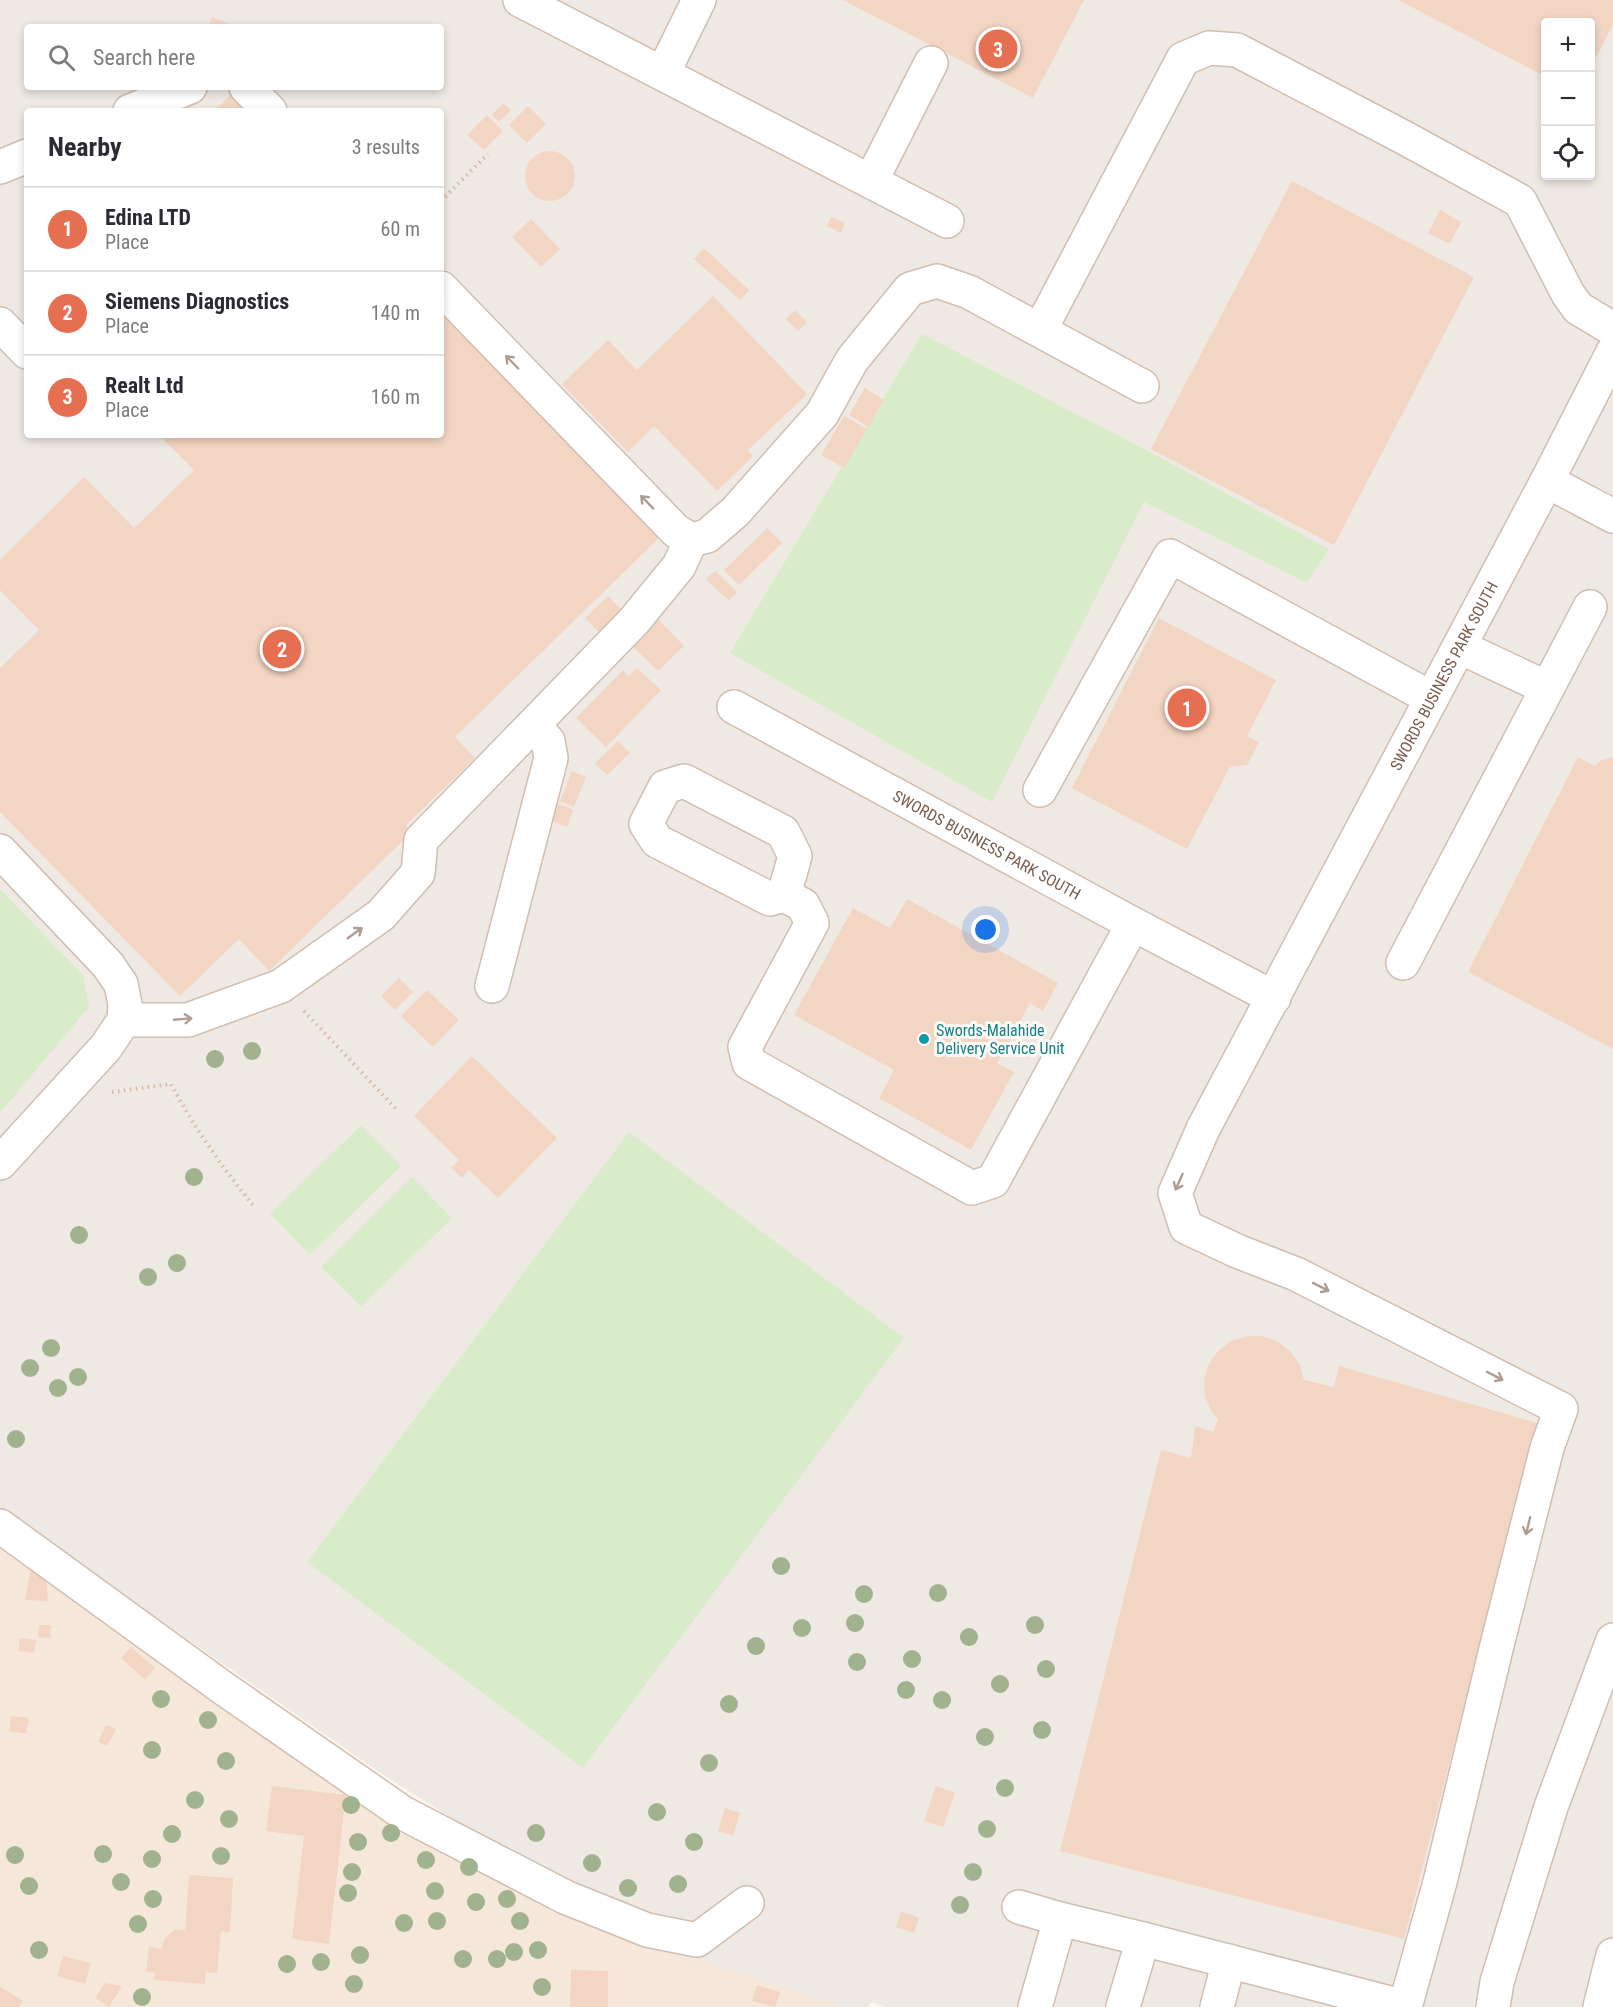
<!DOCTYPE html>
<meta charset="utf-8">
<style>
body{margin:0;font-family:"Roboto Condensed",sans-serif;background:#f2f2f3;color:#2b2b33}
.controls{position:absolute;right:18px;top:18px;display:grid;overflow:hidden;border-radius:6px;box-shadow:0 3px 9px #0003}
.controls button{width:54px;height:54px;display:grid;place-items:center;padding:0;border:0;border-bottom:2px solid #e1e1e2;background:#fff;color:#2b2b33;font:30px sans-serif}
.you{position:absolute;left:986px;top:930px;width:21px;height:21px;margin:-15px;border:4px solid #fff;border-radius:50%;background:#1a73e8;box-shadow:0 0 0 9px #1a73e833}
.badge{display:grid;place-items:center;width:39px;height:39px;border-radius:50%;background:#e76f51;color:#fff;font-size:20px;font-weight:700}
.pin{position:absolute;translate:-50% -50%;border:3px solid #fff;box-shadow:0 2px 6px #0006}
.list{margin:0;padding:0;list-style:none}
h2{display:flex;justify-content:space-between;align-items:center;height:78px;margin:0;padding:0 24px;font-size:26px}
h2 small{font-size:20px;font-weight:400;color:#7c7c81}
.list li{display:grid;grid-template-columns:39px 1fr auto;gap:18px;align-items:center;box-sizing:border-box;height:84px;padding:0 24px;border-top:2px solid #e1e1e2}
.list b{display:block;font-size:22px;white-space:nowrap}
.list p{margin:0;font-size:20px;white-space:nowrap;color:#7c7c81}
.list em{font-size:20px;font-style:normal;color:#7c7c81}
.icon{flex:none;width:33px;height:33px;fill:none;stroke:currentColor;stroke-width:2;stroke-linecap:round;stroke-linejoin:round}
.map{position:relative;flex:none;width:1613px;height:2007px;overflow:hidden}
.search{position:absolute;background:#fff;box-shadow:0 3px 9px #0003;left:24px;top:24px;width:420px;height:66px;display:flex;align-items:center;gap:15px;box-sizing:border-box;padding:0 21px;border-radius:6px;color:#7c7c81;font-size:22px}
.panel{position:absolute;background:#fff;box-shadow:0 3px 9px #0003;left:24px;top:108px;width:420px;height:330px;border-radius:6px}
.map>svg:first-child{display:block}
.residential{fill:#f5e8da}
.industrial{fill:#efe9e4;fill-rule:evenodd}
.green{fill:#d8ecc9}
.building{fill:#f3d5c3}
.lines{fill:none;stroke-linecap:round;stroke-linejoin:round}
.minor-casing{stroke:#d1beb0;stroke-width:36}
.path{stroke:#d9b8a5;stroke-width:4;stroke-dasharray:1.5 4.5;stroke-linecap:butt}
.minor{stroke:#fff;stroke-width:33}
.tree{fill:#a0b28e}
.oneway{stroke:#af9d94}
.culture-dot{fill:#0f9aa8;stroke:#fffaf3;stroke-width:2}
.labels{text-anchor:middle;dominant-baseline:central;stroke-width:6;stroke-linejoin:round;paint-order:stroke}
.street-label{font-size:16px;fill:#7a5c4d;stroke:#fffaf3}
.culture-label{font-size:16px;fill:#0d838f;stroke:#fffaf3;text-anchor:start}
</style>
<div class="map">
<svg width="1613" height="2007" viewBox="0 0 1613 2007">
<rect width="100%" height="100%" fill="#fdf6ec"/>
<path class="residential" d="M0,1517L349,1792L760,1979L844,2007H0Z"/>
<path class="industrial" d="M0,0H1613V2007H886L871,2002L868,2007H844L650,1944L379,1772L0,1509ZM1546,22H1590V176H1546ZM27,27H441V87H27ZM27,111H441V435H27Z"/>
<path class="green" d="M922,334L1146,450L1329,549L1307,583L1144,502L992,802L730,653Z
M0,889L83,975L89,1007L0,1113Z
M361,1125L401,1166L310,1255L270,1214Z
M629,1132L904,1338L583,1768L307,1562Z
M412,1177L452,1218L361,1307L321,1267Z"/>
<path class="building" d="M843,0H1084L1033,98Z
M1398,0H1613V25L1590,68V22H1546V77Z
M212,17L237,27H208Z
M232,94L248,111H214Z
M503,103L511,110L499,122L492,115Z
M528,106L546,124L527,143L509,125Z
M487,115L503,131L484,150L467,135Z
M525 176a25 25 0 1 1 50 0a25 25 0 1 1-50 0Z
M1292,181L1474,277L1334,545L1151,449Z
M1440,210L1461,222L1450,244L1428,233Z
M831,217L845,223L841,233L827,226Z
M531,219L560,249L541,267L512,237Z
M704,248L749,290L740,300L694,259Z
M713,296L807,394L748,450L753,456L717,491L654,426L628,452L562,384L608,340L637,370Z
M441,309L662,535L455,737L475,758L406,825L412,832L269,971L239,939L180,996L0,812V668L39,630L0,590V560L84,477L134,528L194,470L159,435H441Z
M795,310L807,322L798,331L786,319Z
M865,388L884,400L868,427L849,415Z
M844,416L867,429L844,468L821,455Z
M767,528L782,543L739,585L724,570Z
M715,571L737,592L729,601L706,579Z
M608,596L623,611L600,633L585,618Z
M655,616L684,646L658,671L628,642Z
M1159,618L1276,680L1247,736L1259,742L1247,765L1230,767L1187,849L1072,788Z
M637,668L661,690L606,747L576,718L623,670L629,676Z
M618,741L630,753L607,775L595,763Z
M1578,757L1595,766L1600,761L1613,757V1049L1468,972Z
M572,771L586,777L574,807L560,801Z
M559,804L573,810L567,827L552,821Z
M907,899L1058,983L1043,1011L1030,1003L997,1063L1014,1072L971,1150L879,1098L894,1070L794,1015L853,908L890,928Z
M399,978L413,992L395,1010L381,996Z
M427,990L459,1020L433,1047L401,1016Z
M472,1056L557,1138L498,1198L469,1170L462,1178L451,1168L459,1160L414,1116Z
M1247,1336H1263L1278,1342L1291,1352L1300,1365L1304,1380L1334,1387L1339,1366L1537,1423L1404,1939L1060,1851L1161,1450L1191,1458L1195,1426L1213,1432L1218,1419L1212,1412L1205,1397L1204,1380L1209,1364L1218,1351L1231,1341Z
M31,1568L46,1577L48,1601L25,1600Z
M39,1625H51L50,1638L38,1637Z
M20,1638L36,1640L34,1653L18,1651Z
M131,1647L155,1668L145,1680L121,1658Z
M11,1716L29,1718L26,1734L9,1731Z
M106,1725L116,1729L107,1746L98,1742Z
M272,1786L346,1795L329,1944L292,1939L304,1836L266,1831Z
M936,1786L955,1793L943,1827L924,1821Z
M725,1808L740,1813L733,1836L718,1831Z
M189,1875L233,1878L230,1932L221,1931L217,1973L206,1972L205,1984L154,1980L155,1973L146,1971L149,1947L161,1949L165,1938L175,1929L185,1930Z
M901,1911L919,1918L914,1933L896,1927Z
M63,1956L91,1963L85,1984L57,1976Z
M571,1970L608,1971V2007H570Z
M105,1983L122,1986L109,2007L95,1998Z
M757,1985L780,1992L775,2007L752,2001Z
M0,1987L23,2001L19,2007H0Z"/>
<g class="lines">
<g class="minor-casing">
<g id="minor">
<path d="M520,0L947,221"/>
<path d="M663,73L699,0"/>
<path d="M246,87L270,111"/>
<path d="M130,111L190,87"/>
<path d="M0,167L27,156"/>
<path d="M871,181L931,63"/>
<path d="M441,288L676,531L691,540L707,536L735,512L822,414L852,360L910,289L937,281L969,292L1142,386"/>
<path d="M0,324L27,352"/>
<path d="M1040,330L1183,59L1209,48L1237,50L1403,137L1520,201L1568,294L1578,308L1613,329"/>
<path d="M1547,481L1613,516"/>
<path d="M1460,647L1547,688"/>
<path id="s1" d="M734,707L1133,924L1274,998"/>
<path d="M1040,790L1170,556L1431,698"/>
<path d="M0,851L108,965L121,984L125,1004L124,1020L106,1047L0,1163"/>
<path d="M784,895L795,856L783,832L684,781L665,787L646,824L657,841L770,899L784,895L803,905L812,923L745,1047L749,1063L972,1188L993,1181L1133,924"/>
<path d="M1403,963L1590,607"/>
<path d="M492,986L551,758L548,741L533,725"/>
<path d="M124,1020H188L281,986L381,915L418,873L421,840L634,621L679,566L691,540"/>
<path d="M0,1526L223,1688L403,1813L565,1897L647,1930L697,1940L747,1903"/>
<path d="M1019,1907L1060,1919L1143,1939L1405,2007"/>
<path d="M1035,2007L1060,1919"/>
<path d="M1123,2007L1143,1939"/>
<path d="M1217,2007L1229,1961"/>
<path id="s2" d="M1405,2007L1440,1882L1496,1649L1547,1448L1561,1409L1296,1274L1237,1251L1186,1227L1175,1193L1203,1129L1547,481L1613,352"/>
<path d="M1493,2007L1497,1982L1551,1807L1613,1640"/>
<path d="M1600,2007L1613,1955"/>
</g>
</g>
<path class="path" d="M441,201L488,154
M304,1011L397,1110
M112,1092L171,1084C192,1124 225,1172 254,1206"/>
<use href="#minor" class="minor"/>
</g>
<g class="tree">
<circle cx="252" cy="1051" r="9"/>
<circle cx="215" cy="1059" r="9"/>
<circle cx="194" cy="1177" r="9"/>
<circle cx="79" cy="1235" r="9"/>
<circle cx="177" cy="1263" r="9"/>
<circle cx="148" cy="1277" r="9"/>
<circle cx="51" cy="1348" r="9"/>
<circle cx="30" cy="1368" r="9"/>
<circle cx="78" cy="1377" r="9"/>
<circle cx="58" cy="1388" r="9"/>
<circle cx="16" cy="1439" r="9"/>
<circle cx="781" cy="1566" r="9"/>
<circle cx="938" cy="1593" r="9"/>
<circle cx="864" cy="1594" r="9"/>
<circle cx="855" cy="1623" r="9"/>
<circle cx="1035" cy="1625" r="9"/>
<circle cx="802" cy="1628" r="9"/>
<circle cx="969" cy="1637" r="9"/>
<circle cx="756" cy="1646" r="9"/>
<circle cx="912" cy="1659" r="9"/>
<circle cx="857" cy="1662" r="9"/>
<circle cx="1046" cy="1669" r="9"/>
<circle cx="1000" cy="1684" r="9"/>
<circle cx="906" cy="1690" r="9"/>
<circle cx="161" cy="1699" r="9"/>
<circle cx="942" cy="1700" r="9"/>
<circle cx="729" cy="1704" r="9"/>
<circle cx="208" cy="1720" r="9"/>
<circle cx="1042" cy="1730" r="9"/>
<circle cx="985" cy="1737" r="9"/>
<circle cx="152" cy="1750" r="9"/>
<circle cx="226" cy="1761" r="9"/>
<circle cx="709" cy="1763" r="9"/>
<circle cx="1005" cy="1788" r="9"/>
<circle cx="195" cy="1800" r="9"/>
<circle cx="351" cy="1805" r="9"/>
<circle cx="657" cy="1812" r="9"/>
<circle cx="229" cy="1819" r="9"/>
<circle cx="987" cy="1829" r="9"/>
<circle cx="391" cy="1833" r="9"/>
<circle cx="536" cy="1833" r="9"/>
<circle cx="172" cy="1834" r="9"/>
<circle cx="358" cy="1842" r="9"/>
<circle cx="694" cy="1842" r="9"/>
<circle cx="103" cy="1854" r="9"/>
<circle cx="15" cy="1855" r="9"/>
<circle cx="221" cy="1856" r="9"/>
<circle cx="152" cy="1859" r="9"/>
<circle cx="426" cy="1860" r="9"/>
<circle cx="592" cy="1863" r="9"/>
<circle cx="469" cy="1867" r="9"/>
<circle cx="352" cy="1872" r="9"/>
<circle cx="973" cy="1872" r="9"/>
<circle cx="121" cy="1882" r="9"/>
<circle cx="678" cy="1884" r="9"/>
<circle cx="29" cy="1886" r="9"/>
<circle cx="628" cy="1888" r="9"/>
<circle cx="435" cy="1891" r="9"/>
<circle cx="348" cy="1893" r="9"/>
<circle cx="153" cy="1899" r="9"/>
<circle cx="507" cy="1899" r="9"/>
<circle cx="476" cy="1902" r="9"/>
<circle cx="960" cy="1905" r="9"/>
<circle cx="437" cy="1921" r="9"/>
<circle cx="520" cy="1921" r="9"/>
<circle cx="404" cy="1923" r="9"/>
<circle cx="138" cy="1924" r="9"/>
<circle cx="39" cy="1950" r="9"/>
<circle cx="538" cy="1950" r="9"/>
<circle cx="514" cy="1952" r="9"/>
<circle cx="360" cy="1955" r="9"/>
<circle cx="463" cy="1959" r="9"/>
<circle cx="497" cy="1959" r="9"/>
<circle cx="321" cy="1962" r="9"/>
<circle cx="287" cy="1964" r="9"/>
<circle cx="354" cy="1984" r="9"/>
<circle cx="542" cy="1987" r="9"/>
<circle cx="142" cy="1997" r="9"/>
</g>
<defs><path id="oneway-shaft" d="M-6 0H5M1.5-3L5.5 0L1.5 3" fill="none" stroke-width="1.6" stroke-linecap="round" stroke-linejoin="round" transform="scale(1.5)"/></defs>
<g class="oneway">
<use href="#oneway-shaft" transform="translate(512 362) rotate(-134)"/>
<use href="#oneway-shaft" transform="translate(647 502) rotate(-134)"/>
<use href="#oneway-shaft" transform="translate(355 933) rotate(-36)"/>
<use href="#oneway-shaft" transform="translate(183 1019) rotate(-5)"/>
<use href="#oneway-shaft" transform="translate(1179 1182) rotate(114)"/>
<use href="#oneway-shaft" transform="translate(1321 1287) rotate(27)"/>
<use href="#oneway-shaft" transform="translate(1495 1376) rotate(27)"/>
<use href="#oneway-shaft" transform="translate(1528 1526) rotate(104)"/>
</g>
<circle class="culture-dot" cx="924" cy="1039" r="6"/>
<g class="labels">
<g class="street-label">
<text stroke="none"><textPath href="#s2" startOffset="1654">SWORDS BUSINESS PARK SOUTH</textPath></text>
<text stroke="none"><textPath href="#s1" startOffset="288">SWORDS BUSINESS PARK SOUTH</textPath></text>
</g>
<g class="culture-label">
<text x="936" y="1030">Swords-Malahide<tspan x="936" dy="18">Delivery Service Unit</tspan></text>
</g>
</g>
</svg>
<div class="controls">
<button>+</button>
<button>−</button>
<button><svg class="icon" aria-label="locate" viewBox="0 0 24 24"><circle cx="12" cy="12" r="6"/><path d="M12 2v4M12 18v4M2 12h4M18 12h4"/></svg></button>
</div>
<div class="you"></div>
<div class="pin badge" style="left:1187px;top:708px">1</div>
<div class="pin badge" style="left:282px;top:649px">2</div>
<div class="pin badge" style="left:998px;top:49px">3</div>
<div class="search"><svg class="icon" aria-label="search" viewBox="0 0 24 24"><circle cx="10" cy="10" r="6"/><path d="M15 15l6 6"/></svg>Search here</div>
<section class="panel">
<h2>Nearby<small>3 results</small></h2>
<ul class="list">
<li><span class="badge">1</span><div><b>Edina LTD</b><p>Place</p></div><em>60 m</em></li>
<li><span class="badge">2</span><div><b>Siemens Diagnostics</b><p>Place</p></div><em>140 m</em></li>
<li><span class="badge">3</span><div><b>Realt Ltd</b><p>Place</p></div><em>160 m</em></li>
</ul>
</section>
</div>
